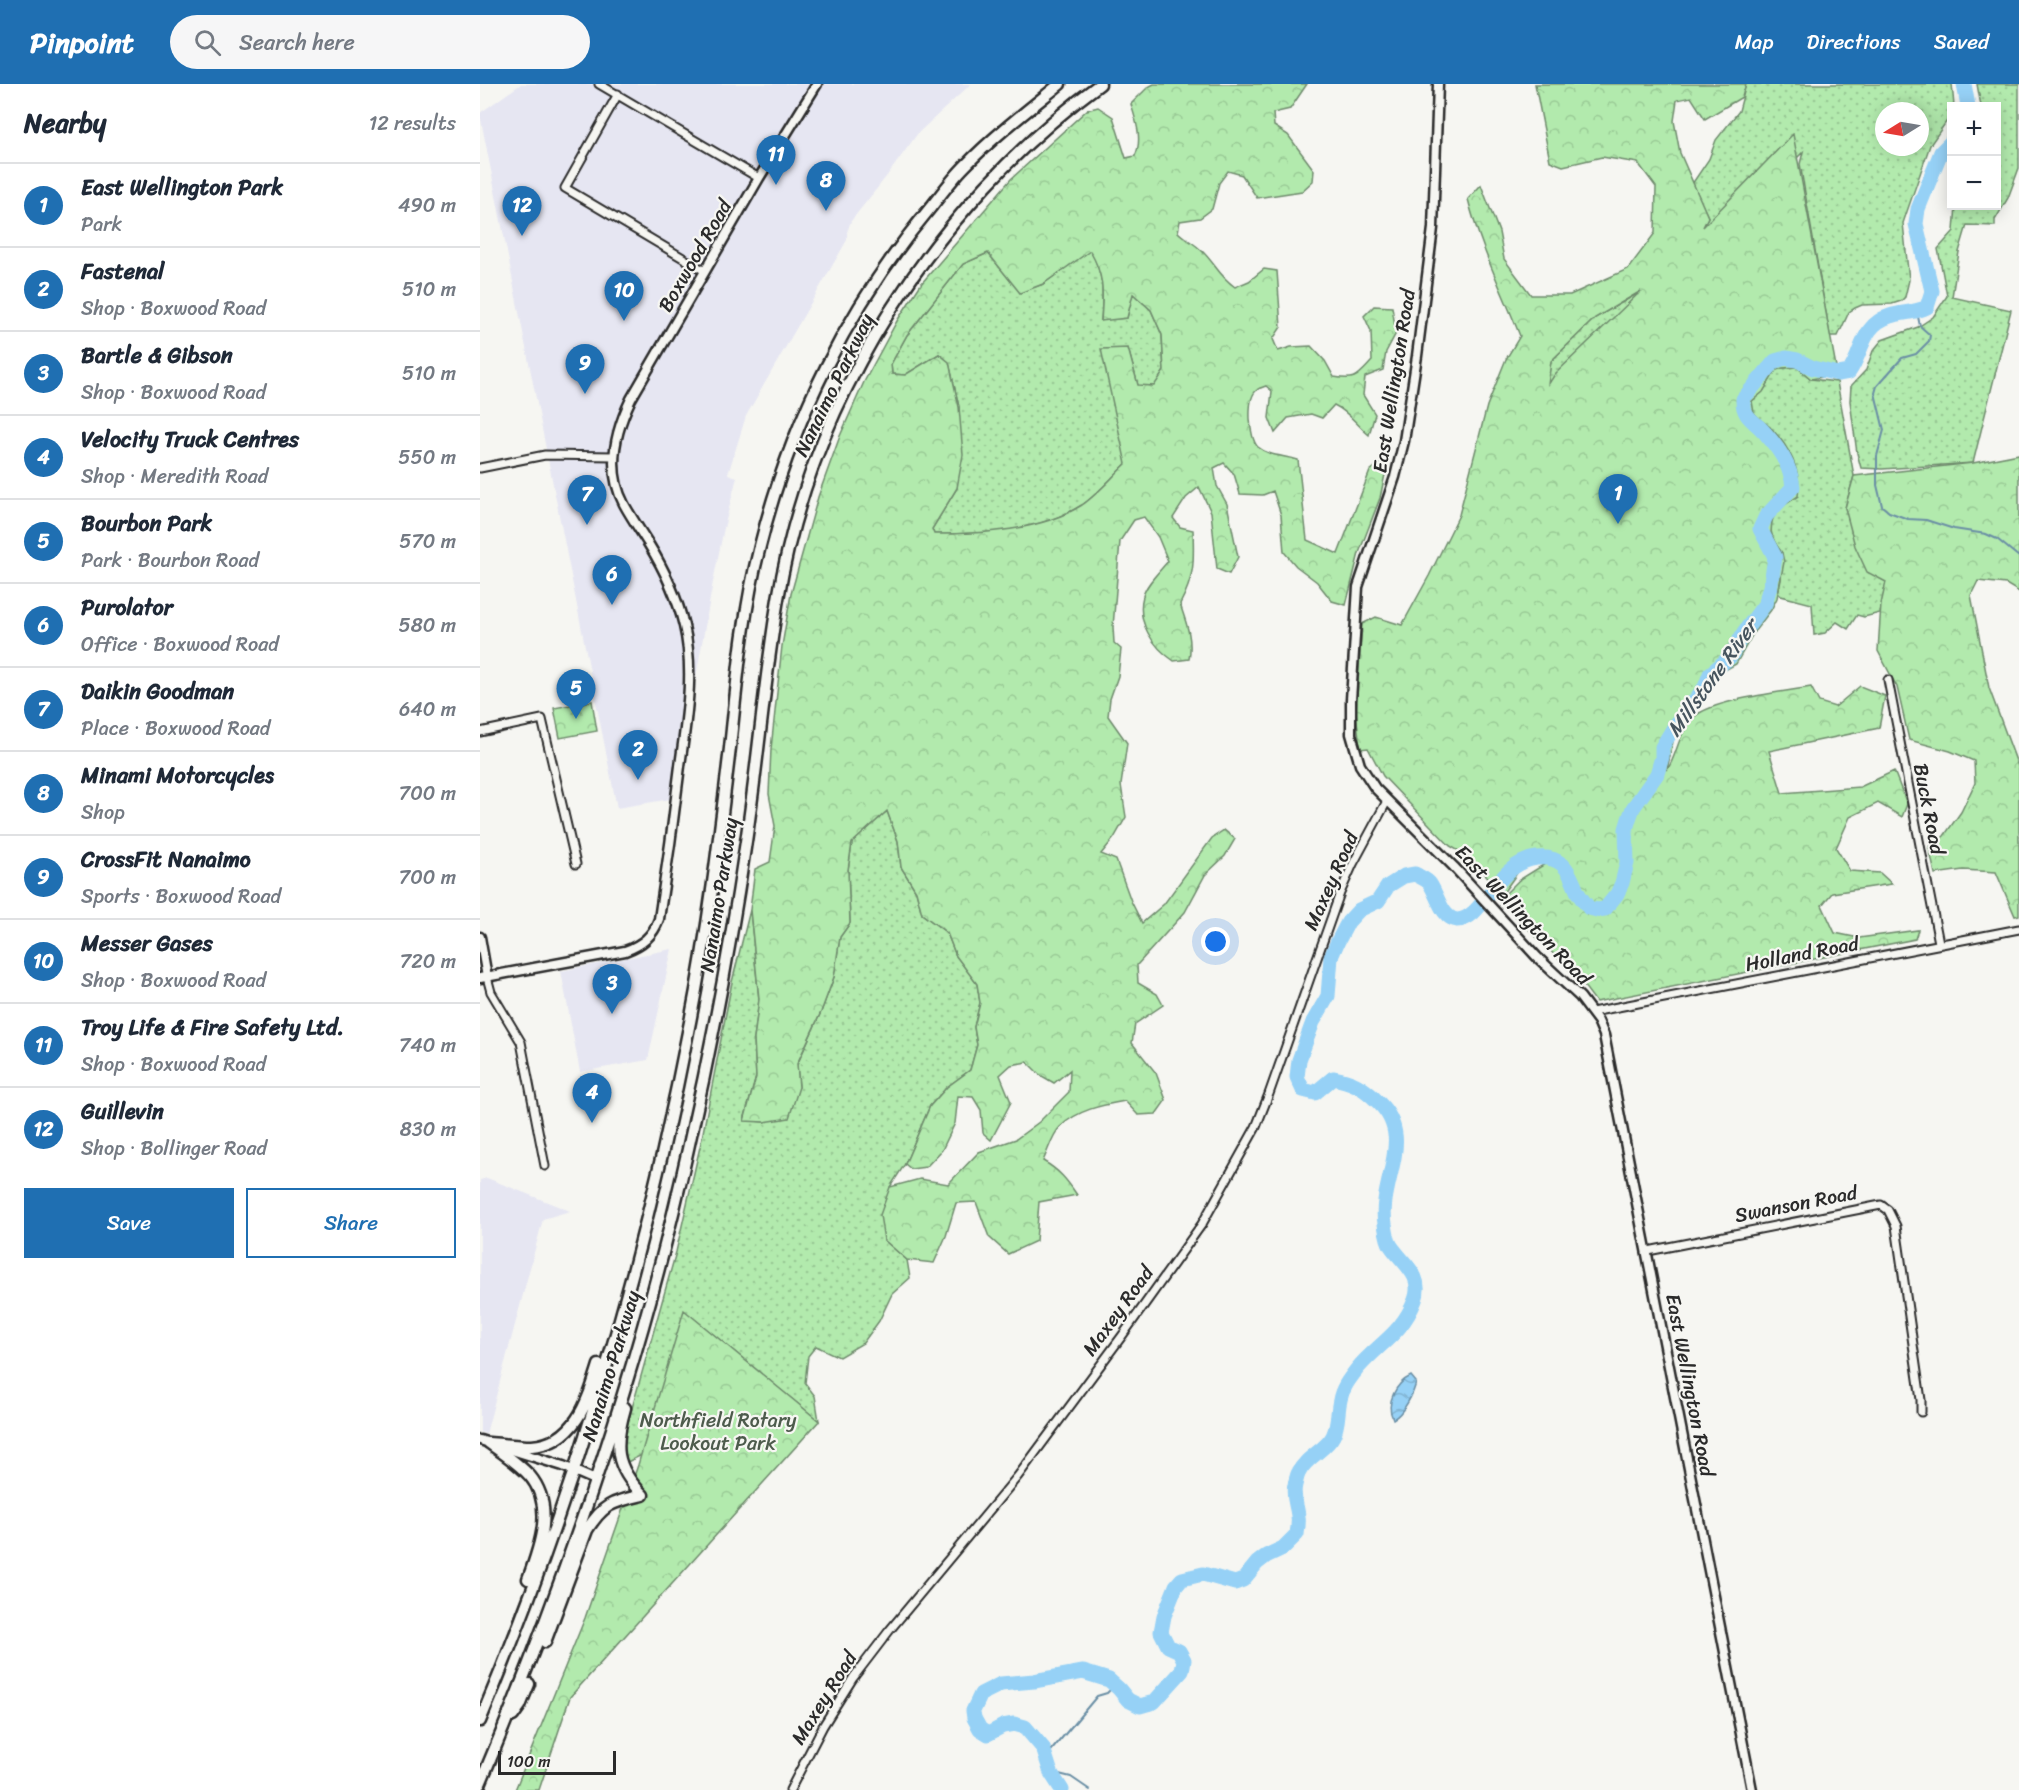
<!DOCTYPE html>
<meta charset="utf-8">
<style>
body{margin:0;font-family:Sriracha,sans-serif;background:#f6f6f7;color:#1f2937}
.controls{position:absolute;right:18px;top:18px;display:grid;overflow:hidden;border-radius:0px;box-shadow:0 3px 15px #0003}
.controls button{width:54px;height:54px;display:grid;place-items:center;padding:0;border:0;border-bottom:2px solid #e0e1e3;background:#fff;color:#1f2937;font:30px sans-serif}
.compass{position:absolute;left:1395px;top:18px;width:54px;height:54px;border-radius:50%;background:#fff;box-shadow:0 3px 15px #0003;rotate:259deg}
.scale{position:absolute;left:18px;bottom:15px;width:118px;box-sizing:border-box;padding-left:6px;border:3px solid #2b2b2b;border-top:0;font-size:16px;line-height:21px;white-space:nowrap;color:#2b2b2b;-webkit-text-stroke:4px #f6f6f2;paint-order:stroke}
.you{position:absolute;left:736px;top:858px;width:21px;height:21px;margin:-15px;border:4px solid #fff;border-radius:50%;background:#1a73e8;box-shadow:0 0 0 9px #1a73e833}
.badge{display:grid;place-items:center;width:39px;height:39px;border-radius:50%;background:#1f6fb2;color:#fff;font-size:20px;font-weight:700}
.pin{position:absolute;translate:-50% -50px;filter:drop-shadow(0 2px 3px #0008)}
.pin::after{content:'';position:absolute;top:32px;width:21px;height:18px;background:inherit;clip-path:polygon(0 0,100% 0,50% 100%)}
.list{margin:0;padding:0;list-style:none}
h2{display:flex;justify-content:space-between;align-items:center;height:78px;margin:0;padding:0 24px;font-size:26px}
h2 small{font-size:20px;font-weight:400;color:#747a83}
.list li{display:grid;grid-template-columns:39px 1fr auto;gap:18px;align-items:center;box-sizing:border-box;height:84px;padding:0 24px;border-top:2px solid #e0e1e3}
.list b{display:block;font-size:22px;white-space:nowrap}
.list p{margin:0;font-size:20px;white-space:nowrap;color:#747a83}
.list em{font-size:20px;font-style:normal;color:#747a83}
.actions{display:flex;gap:12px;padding:18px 24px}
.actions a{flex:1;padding:14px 0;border:2px solid #1f6fb2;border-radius:0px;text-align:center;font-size:21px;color:#1f6fb2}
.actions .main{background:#1f6fb2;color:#fff}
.icon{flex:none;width:33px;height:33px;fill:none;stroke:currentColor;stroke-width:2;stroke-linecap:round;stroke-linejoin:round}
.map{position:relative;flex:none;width:1539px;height:1706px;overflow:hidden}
header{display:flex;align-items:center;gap:36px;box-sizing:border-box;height:84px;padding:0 30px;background:#1f6fb2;color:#fff}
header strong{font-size:28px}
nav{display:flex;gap:33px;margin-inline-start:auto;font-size:21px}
.search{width:420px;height:54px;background:#f6f6f7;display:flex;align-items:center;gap:15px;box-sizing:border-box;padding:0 21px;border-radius:33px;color:#747a83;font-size:22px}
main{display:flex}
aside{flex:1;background:#fff}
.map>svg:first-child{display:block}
.built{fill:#e6e6f2}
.grass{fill:url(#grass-dots);stroke:#6e8a6c;stroke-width:1.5;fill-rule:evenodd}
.forest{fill:url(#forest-crowns);stroke:#6e8a6c;stroke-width:1.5;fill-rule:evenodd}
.water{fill:url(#water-waves);stroke:#6b8fa5;stroke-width:1.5}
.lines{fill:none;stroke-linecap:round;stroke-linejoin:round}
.stream{stroke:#6b8fa5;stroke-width:2}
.river{stroke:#96d1f6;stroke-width:15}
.minor-casing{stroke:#2b2b2b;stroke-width:11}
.tertiary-casing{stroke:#2b2b2b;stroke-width:13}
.trunk-casing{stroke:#2b2b2b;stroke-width:15}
.minor{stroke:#f6f6f2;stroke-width:7}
.tertiary{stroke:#f6f6f2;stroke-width:8}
.trunk{stroke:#f6f6f2;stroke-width:10}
.labels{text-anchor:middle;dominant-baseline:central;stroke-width:4.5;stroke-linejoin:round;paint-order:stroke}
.street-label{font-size:20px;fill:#2b2b2b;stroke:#f6f6f2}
.park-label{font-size:20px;fill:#4d5b4c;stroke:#f6f6f2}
.water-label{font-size:21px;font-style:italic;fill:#46545e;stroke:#f6f6f2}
</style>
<header>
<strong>Pinpoint</strong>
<div class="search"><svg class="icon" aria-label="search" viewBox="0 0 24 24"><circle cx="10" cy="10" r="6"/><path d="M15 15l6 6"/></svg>Search here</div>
<nav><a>Map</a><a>Directions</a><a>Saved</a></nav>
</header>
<main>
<aside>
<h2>Nearby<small>12 results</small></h2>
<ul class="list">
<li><span class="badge">1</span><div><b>East Wellington Park</b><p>Park</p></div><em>490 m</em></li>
<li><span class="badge">2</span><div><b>Fastenal</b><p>Shop · Boxwood Road</p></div><em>510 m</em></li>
<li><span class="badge">3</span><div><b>Bartle &amp; Gibson</b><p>Shop · Boxwood Road</p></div><em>510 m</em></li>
<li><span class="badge">4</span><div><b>Velocity Truck Centres</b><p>Shop · Meredith Road</p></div><em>550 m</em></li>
<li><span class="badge">5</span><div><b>Bourbon Park</b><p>Park · Bourbon Road</p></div><em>570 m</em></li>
<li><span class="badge">6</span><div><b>Purolator</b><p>Office · Boxwood Road</p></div><em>580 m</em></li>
<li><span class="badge">7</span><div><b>Daikin Goodman</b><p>Place · Boxwood Road</p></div><em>640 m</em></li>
<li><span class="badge">8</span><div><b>Minami Motorcycles</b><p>Shop</p></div><em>700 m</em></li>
<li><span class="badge">9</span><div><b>CrossFit Nanaimo</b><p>Sports · Boxwood Road</p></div><em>700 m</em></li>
<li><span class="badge">10</span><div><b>Messer Gases</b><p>Shop · Boxwood Road</p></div><em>720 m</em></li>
<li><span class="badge">11</span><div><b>Troy Life &amp; Fire Safety Ltd.</b><p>Shop · Boxwood Road</p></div><em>740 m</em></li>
<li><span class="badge">12</span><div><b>Guillevin</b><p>Shop · Bollinger Road</p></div><em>830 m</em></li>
</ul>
<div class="actions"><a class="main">Save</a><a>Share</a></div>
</aside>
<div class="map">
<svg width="1539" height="1706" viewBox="0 0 1539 1706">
<defs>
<pattern id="grass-dots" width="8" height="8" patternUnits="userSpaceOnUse" patternTransform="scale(1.5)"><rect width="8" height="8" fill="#b2eaad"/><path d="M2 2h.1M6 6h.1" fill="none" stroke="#99c995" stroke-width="1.8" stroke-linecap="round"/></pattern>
<pattern id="forest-crowns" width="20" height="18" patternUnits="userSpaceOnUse" patternTransform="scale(1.5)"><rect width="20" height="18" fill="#b2eaad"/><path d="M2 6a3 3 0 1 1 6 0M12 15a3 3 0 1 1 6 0" fill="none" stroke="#99c995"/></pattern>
<pattern id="water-waves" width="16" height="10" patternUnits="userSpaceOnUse" patternTransform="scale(1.5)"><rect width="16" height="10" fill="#96d1f6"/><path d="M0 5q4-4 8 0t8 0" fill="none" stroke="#81b4d3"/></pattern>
</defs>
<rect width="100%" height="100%" fill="#f6f6f2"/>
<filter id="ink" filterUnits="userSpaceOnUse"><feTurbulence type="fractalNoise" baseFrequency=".0167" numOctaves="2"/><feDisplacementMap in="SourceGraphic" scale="12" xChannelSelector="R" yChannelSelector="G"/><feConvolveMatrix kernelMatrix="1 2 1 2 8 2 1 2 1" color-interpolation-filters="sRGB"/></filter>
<g filter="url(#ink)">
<path class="built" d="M41,0H491L438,49L406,93L371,137L367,148V156L266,332L248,390L257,393L244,444L233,498L204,660L197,714L137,724L0,31V29Z
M192,865L168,976L100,988L81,887Z
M7,1094L90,1127L63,1135L6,1350L0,1348V1096Z"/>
<path class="grass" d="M1266,0H1472L1474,22H1472L1471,31L1450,61L1423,139L1429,196L1425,213L1421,217L1412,220L1382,221L1375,224L1369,228L1358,252H1350L1320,80L1323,68L1294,97L1066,309L1071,277L1115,234L1155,211L1204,176L1228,133L1212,100L1229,75L1236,56L1259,27ZM1404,27H1440V63H1404Z
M1497,0H1539V84L1528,114L1515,136V142L1487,141L1479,168L1472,213L1531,226L1493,379L1402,385L1381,384L1377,369L1370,317L1371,302L1386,286L1393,267L1402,256L1438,243L1453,233L1467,212L1458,165L1474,147L1476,122H1516V22H1501Z
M610,166C625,193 623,207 621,236L647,234L653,209L671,226L682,251L684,287L675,302H658L648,264L646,380C632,393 618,410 602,421C560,448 503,450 454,450L452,445L477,404L479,323L469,279L459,270L425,291L412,290L411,280L427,251L483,180L508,169L540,208L563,200Z
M1317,283L1331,295L1357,298L1374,392L1365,424L1406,498L1400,529L1384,533L1377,531L1368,545L1357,538L1345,549L1334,551L1332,520L1301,512L1298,509L1301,496L1302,469C1290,453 1286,441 1299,425L1290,343C1281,336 1270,330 1272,317L1283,307L1296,286L1303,284Z
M407,727L418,757L421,783L436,807L442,830L467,849L476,872L497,900L500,919L494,943L497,961L490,986L467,1003L450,1022L425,1080L410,1103L404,1156L427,1176L430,1194L412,1210L399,1237L383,1259L359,1273L336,1262L328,1272L325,1299L335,1312L339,1337L207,1229L162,1371L145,1379L143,1360L145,1349L196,1168L222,1054L252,898L270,826L279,916L274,955L276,993L264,1036L284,1038L319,1003L317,981L341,928L354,893L360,853L370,839L368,786L372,759Z"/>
<path class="forest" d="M674,0H827L810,25L793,29L794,42L808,51L834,86L833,97L822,107L777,114L762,91L748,87L739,99L732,125L720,134L700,137L698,148C705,155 714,159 721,166C735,179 738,191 755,203L769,197L784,185L797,187L801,243L793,255L798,267L811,263L831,262L845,277L854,293C876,297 877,293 892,277L891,247L884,232L894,222L912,223L916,249L906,268L903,286L885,293L883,311L895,330L889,351C876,340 869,328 854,321L842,334L831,330L808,334L795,349L789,334L792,307L786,302C783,303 779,304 777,306C766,314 769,355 778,363C790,373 804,371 818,376L827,456L858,470L890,387L903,377L907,381L900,414L879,469L866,521L852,517L837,498L816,482L804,468L801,431L793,407L783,411L760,410L754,390L744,379L734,384L737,402L747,420L758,473L749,490L737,485L731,428L719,403L706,414L693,434L700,443L713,446C714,477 715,492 700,520C706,538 713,555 709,575L694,577C673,563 656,538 663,512C666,500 680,487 688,477L678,453L664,433L654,436L640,457L633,543L634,559L641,565L638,592L630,615L628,632L647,659L641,701L646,733L634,754L621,770L636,776L651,817L662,839L684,820L732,754L744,746L755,755L745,772L725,791L705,828L657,881L658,899L677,910L683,921L655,940L652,959L676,989L686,1016L676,1030L658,1031L645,1017C622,1021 597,1026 580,1043C572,1051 568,1067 563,1077C579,1086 587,1096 597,1111L559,1118L556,1157L528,1170L509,1153L496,1118L476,1119L466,1152L454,1179L427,1176L404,1156L400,1131L410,1103L440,1095L468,1100L499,1068L536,1055L559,1038L589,1008L590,986L574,999L560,991L547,978L531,981L520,991L531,1018L511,1056L503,1049L501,1026L493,1013L478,1012L475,1039L462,1066L446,1083L431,1085L425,1080L450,1022L467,1003L490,986L497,961L494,943L500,919L497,900L476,872L467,849L442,830L436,807L421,783L418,757L407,727L372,759L368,786L370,839L360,853L354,893L341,928L317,980L319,1003L309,1034L284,1038L264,1037L276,993L274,955L279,915L270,826L275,785L290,778L295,742L289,710L291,665L302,562L311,510L338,413L360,352L384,298L417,237L441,200L531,95L607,26L618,23L633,33L646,74L655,72C663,56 656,37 651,20L668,3ZM610,167C625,193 623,208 621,237L647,234L653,210L671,226L682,251L684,287L674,302L658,301L648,264L621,265L646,380C632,393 618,410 602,421C561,447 501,450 454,450L452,445L477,404L483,371L479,323L469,278L459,270L425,291L412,290L411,280L427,251L483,180L508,169L540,209L563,200Z
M1055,0H1266L1262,13L1225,35L1211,13L1197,16L1194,37L1200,69L1228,133L1223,143L1313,50L1357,288L1348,292L1331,295L1317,283L1303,284L1296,286L1283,308L1272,317L1274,329C1279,335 1286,340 1292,345C1309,363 1322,387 1318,412L1299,425L1292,435L1291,449L1295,459L1302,469L1304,478L1297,514L1291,526L1274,548L1256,580L1234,592L1226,600L1214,628L1194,653L1187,686C1197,672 1199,646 1214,633C1235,615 1303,608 1331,603L1339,618L1355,623L1380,602L1405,612L1399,644L1289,667L1302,709L1380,703L1414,687L1427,720L1422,733L1398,719L1370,733L1356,764L1370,787L1400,789L1412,800L1352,809L1342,821L1355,849L1379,854L1438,846L1435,855L1116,918L1098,894L1019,816L1039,796L1073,775L1042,782L1023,809L988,772L970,762L903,692L888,664L880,665L876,627L882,540L896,533L922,541L949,492L979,431L1007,322L1026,275L1040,252C1022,206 1000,163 988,115L1001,101L1019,148L1024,175L1051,211H1090L1148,185L1175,149L1176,103L1158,79L1122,73L1083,82L1070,77ZM1161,207L1075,290L1068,301L1071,277L1115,234Z
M1539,370V508L1526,500L1498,497L1491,511L1509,604L1539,685V831L1535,832L1516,788L1483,786L1455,790L1449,763L1464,752L1481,728L1495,699L1494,677L1470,667L1429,656L1417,603L1398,567L1401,520L1406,498L1387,488L1375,462L1365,424L1374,392L1493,379Z
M112,617L117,647L80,654L74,624Z
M204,1226L339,1337L90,1613L59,1706H35L105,1534L158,1381Z"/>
<path class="water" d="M931,1292L936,1298C934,1309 923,1330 913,1335C905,1319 916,1299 931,1292Z"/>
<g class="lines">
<path class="stream" d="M1437,228L1440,242L1450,251L1449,257L1436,270L1422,274L1397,302L1395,309L1404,346L1397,372V401L1402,422L1409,428L1428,435L1446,436L1474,445L1506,450L1517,455L1539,473
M566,1673L617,1612L627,1609L635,1601
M571,1688L591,1693L610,1706"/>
<path class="river" d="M1484,0L1488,22
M582,1706L571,1689L563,1664L545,1643L534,1640L523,1642L508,1650L500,1645L494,1634L493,1627L501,1610L521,1600L554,1597L603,1588L629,1596L639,1605L648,1616L660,1622L674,1618L702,1587L704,1576L699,1567L688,1562L681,1548L684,1532L696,1502L702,1495L723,1490L755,1499L763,1496L777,1479L786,1472L803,1464L817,1450C818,1444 819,1438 818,1432C817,1421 812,1412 815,1401C816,1397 817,1391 819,1388C826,1373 846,1366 853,1352C859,1340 857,1328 860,1316C862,1304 870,1294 877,1285C899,1259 922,1250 935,1216C944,1191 923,1180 911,1162C907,1156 906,1147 905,1140C898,1096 938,1054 896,1016C883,1003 871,997 853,994L835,1009L823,1006L817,993L819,976L833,938L848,912L851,873L858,857L868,838L879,826L898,817L908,802L924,792L935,790C940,793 947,795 950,800C957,810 962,835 977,836C1004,836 1015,779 1057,774C1066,773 1076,775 1083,781C1091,789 1093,799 1098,809C1101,814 1105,819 1109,824L1117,826L1125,825L1137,810L1142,799L1147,779L1146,745L1149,735L1153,724L1177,690L1182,673V663L1194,643L1225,603L1230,590L1251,572L1264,548L1285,520L1291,499L1295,473L1280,445L1286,432L1313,403C1311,382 1299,365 1285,349C1275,337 1262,333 1263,315L1295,277L1306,274L1317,276L1333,284L1358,290L1369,288C1383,269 1381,241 1410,232C1423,228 1435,229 1447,223L1452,207L1436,140L1438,125L1461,68L1472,57"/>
<g class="minor-casing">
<path id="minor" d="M119,0L279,94
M138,10L85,104L225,187
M0,384L65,371L134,372
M1408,596L1459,859
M0,648L62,635L96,780
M7,893L11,908L41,958L65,1082
M1112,928L1539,845
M1168,1167L1401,1121L1408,1126L1416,1142L1441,1316V1328
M310,1706L343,1642L373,1594L409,1547L538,1392L642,1252L722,1140L776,1043L789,1010L860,809L873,780L907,717"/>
</g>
<g class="tertiary-casing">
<path id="tertiary" d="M958,0L953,144L937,272L924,357L915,393L878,503L871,616V650L880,681L895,704L974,783L1057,873L1100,913L1118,937L1124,951L1272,1706
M0,853L7,893
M0,894L145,867C162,861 173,852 179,835C187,784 194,733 200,682C206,636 215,588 204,542C197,512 184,485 168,459C160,446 151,433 144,420C126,386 135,348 151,315L279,94L337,0
M0,1356L83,1382L115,1396"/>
</g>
<g class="trunk-casing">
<path id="trunk" d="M145,1324C134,1362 134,1382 163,1411
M9,1359C23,1360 38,1362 52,1362C96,1359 108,1316 119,1281
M9,1359C23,1369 38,1379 50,1392C75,1422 60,1463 48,1495
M65,1558L107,1446C124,1419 133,1418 163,1411
M33,1632L40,1622L49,1600
M0,1637C95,1412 164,1177 210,938C228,847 239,756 250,664C257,597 263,528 280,462C311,337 369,221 451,123C462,109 473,94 485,82C514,52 548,26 580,0
M0,1700C87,1494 160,1282 208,1065C231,965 250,865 265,764C278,681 284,597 298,515C331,314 456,120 620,0"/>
</g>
<use href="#minor" class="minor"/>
<use href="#tertiary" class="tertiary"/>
<use href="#trunk" class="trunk"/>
</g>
</g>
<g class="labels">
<g class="street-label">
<text transform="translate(215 172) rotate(-60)">Boxwood Road</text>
<text transform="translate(914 297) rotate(-81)">East Wellington Road</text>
<text transform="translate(354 301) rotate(-64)">Nanaimo Parkway</text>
<text transform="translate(1449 725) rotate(79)">Buck Road</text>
<text transform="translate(851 797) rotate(-66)">Maxey Road</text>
<text transform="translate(239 811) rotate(-81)">Nanaimo Parkway</text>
<text transform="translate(1043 831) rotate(46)">East Wellington Road</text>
<text transform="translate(1322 870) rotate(-11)">Holland Road</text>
<text transform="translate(1316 1120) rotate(-11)">Swanson Road</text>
<text transform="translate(638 1227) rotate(-54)">Maxey Road</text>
<text transform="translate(131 1282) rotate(-73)">Nanaimo Parkway</text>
<text transform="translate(1210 1301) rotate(79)">East Wellington Road</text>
<text transform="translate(344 1614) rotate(-58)">Maxey Road</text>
</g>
<g class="park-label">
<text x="238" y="1336">Northfield Rotary<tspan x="238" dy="23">Lookout Park</tspan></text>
</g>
<g class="water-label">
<text transform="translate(1232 594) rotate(-54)">Millstone River</text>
</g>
</g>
</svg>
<div class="controls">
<button>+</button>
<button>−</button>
</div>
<svg class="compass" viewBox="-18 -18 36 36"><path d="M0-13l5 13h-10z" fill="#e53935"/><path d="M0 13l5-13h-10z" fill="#747a83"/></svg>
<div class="scale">100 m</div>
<div class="you"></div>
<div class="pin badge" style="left:1138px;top:440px">1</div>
<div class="pin badge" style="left:158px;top:696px">2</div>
<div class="pin badge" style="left:132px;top:930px">3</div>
<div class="pin badge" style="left:112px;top:1039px">4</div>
<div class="pin badge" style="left:96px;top:635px">5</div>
<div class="pin badge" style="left:132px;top:521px">6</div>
<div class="pin badge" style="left:107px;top:441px">7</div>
<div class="pin badge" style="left:346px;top:127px">8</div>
<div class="pin badge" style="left:105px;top:310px">9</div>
<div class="pin badge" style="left:144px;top:237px">10</div>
<div class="pin badge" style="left:296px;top:101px">11</div>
<div class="pin badge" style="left:42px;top:152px">12</div>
</div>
</main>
